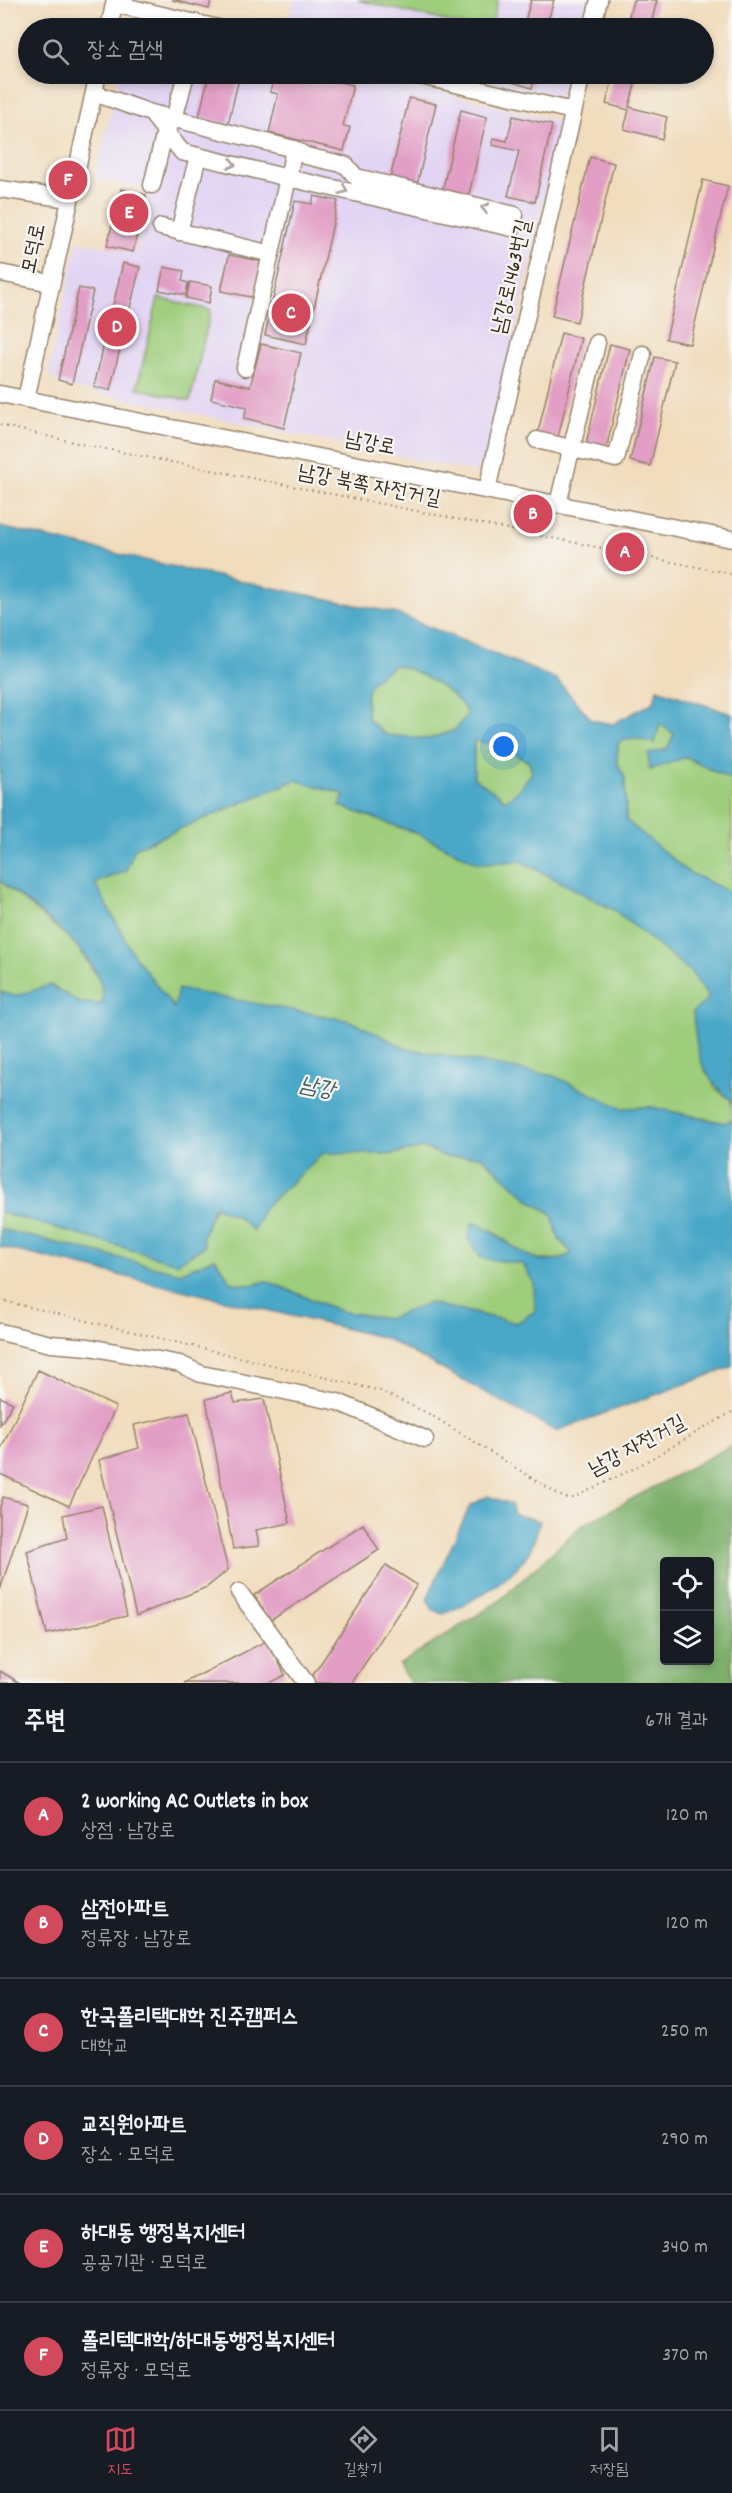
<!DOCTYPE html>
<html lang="ko">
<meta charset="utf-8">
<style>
body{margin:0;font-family:Dekko,"Poor Story",sans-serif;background:#20242c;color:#f1f3f6}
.controls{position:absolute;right:18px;bottom:18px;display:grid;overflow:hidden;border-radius:6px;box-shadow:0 3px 9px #0003}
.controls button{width:54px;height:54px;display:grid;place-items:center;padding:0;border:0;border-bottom:2px solid #363941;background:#171b24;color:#f1f3f6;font:30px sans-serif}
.you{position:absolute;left:504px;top:747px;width:21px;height:21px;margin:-15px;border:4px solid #fff;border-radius:50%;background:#1a73e8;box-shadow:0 0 0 9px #1a73e833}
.badge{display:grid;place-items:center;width:39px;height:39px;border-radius:50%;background:#d1495b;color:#fff;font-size:20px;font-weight:700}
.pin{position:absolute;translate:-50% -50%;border:3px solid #fff;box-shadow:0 2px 6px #0006}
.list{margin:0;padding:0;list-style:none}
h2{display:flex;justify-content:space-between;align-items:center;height:78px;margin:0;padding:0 24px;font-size:26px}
h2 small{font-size:20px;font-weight:400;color:#9ea1a6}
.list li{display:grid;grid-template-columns:39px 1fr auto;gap:18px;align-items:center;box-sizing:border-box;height:108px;padding:0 24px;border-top:2px solid #363941}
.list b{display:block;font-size:22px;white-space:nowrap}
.list p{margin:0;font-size:20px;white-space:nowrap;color:#9ea1a6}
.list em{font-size:20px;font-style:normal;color:#9ea1a6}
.icon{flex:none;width:33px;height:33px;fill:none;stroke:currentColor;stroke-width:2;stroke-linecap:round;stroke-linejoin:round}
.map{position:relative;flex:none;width:732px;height:1683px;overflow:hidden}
.search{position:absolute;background:#171b24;box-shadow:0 3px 9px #0003;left:18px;right:18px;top:18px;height:66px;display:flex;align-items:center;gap:15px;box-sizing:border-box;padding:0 21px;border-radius:33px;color:#9ea1a6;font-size:22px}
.sheet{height:726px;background:#171b24}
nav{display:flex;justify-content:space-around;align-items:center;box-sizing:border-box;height:84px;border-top:2px solid #363941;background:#171b24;font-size:16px;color:#9ea1a6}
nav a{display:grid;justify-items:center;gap:3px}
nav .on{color:#d1495b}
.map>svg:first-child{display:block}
.built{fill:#e2d4f3}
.green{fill:#9ecd7c;stroke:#6c7c4d;stroke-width:1.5}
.forest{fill:#7eb06c;stroke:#5c6d45;stroke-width:1.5;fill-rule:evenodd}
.water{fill:#49a7c8;stroke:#426873;stroke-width:1.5;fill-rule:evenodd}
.building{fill:#e29ec5}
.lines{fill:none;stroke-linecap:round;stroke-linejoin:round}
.minor-casing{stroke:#96836d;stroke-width:19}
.path{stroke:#96836d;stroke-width:2;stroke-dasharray:1.5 4.5;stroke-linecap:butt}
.minor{stroke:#fff;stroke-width:16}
.oneway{stroke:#a79f9a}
.labels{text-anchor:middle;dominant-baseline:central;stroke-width:4.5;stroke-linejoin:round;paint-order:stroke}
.street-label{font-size:21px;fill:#3b2a1e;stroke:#f6f6f2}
.water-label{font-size:22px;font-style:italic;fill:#415c62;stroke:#f6f6f2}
</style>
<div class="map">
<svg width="732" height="1683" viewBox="0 0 732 1683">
<rect width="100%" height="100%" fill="#f6f6f2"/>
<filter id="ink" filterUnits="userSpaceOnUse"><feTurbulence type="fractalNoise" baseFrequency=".0167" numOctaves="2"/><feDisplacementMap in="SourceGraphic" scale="12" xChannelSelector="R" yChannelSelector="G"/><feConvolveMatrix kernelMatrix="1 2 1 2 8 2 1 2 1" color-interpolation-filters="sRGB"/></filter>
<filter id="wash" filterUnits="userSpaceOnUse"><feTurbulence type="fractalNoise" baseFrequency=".008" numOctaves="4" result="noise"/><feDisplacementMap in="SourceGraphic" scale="24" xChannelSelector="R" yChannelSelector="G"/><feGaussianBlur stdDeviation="1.35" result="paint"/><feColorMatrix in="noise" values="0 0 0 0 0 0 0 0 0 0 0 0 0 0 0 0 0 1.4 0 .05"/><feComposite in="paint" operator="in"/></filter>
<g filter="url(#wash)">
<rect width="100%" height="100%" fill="#f1dcbc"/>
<path class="built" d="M294,0H589L582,28H287Z
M135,16L186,28H132Z
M120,74H367L561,122L484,474L59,385L48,373L77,241L135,253L149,190L95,177Z
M458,74H571L566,92L556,96Z"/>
<path class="green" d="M358,0H498L491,28H474Z
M158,298L211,310L190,401L137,388Z
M395,665C417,670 461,693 467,715L455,730L429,739L386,735L368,719C363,684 367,684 395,665Z
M660,724L674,734L667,749L732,780V893L688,872L626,820L625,778L617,762L618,743Z
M474,740L506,748L529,762L533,773L516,793L506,800L474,778Z
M296,780L345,794L340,806L421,835L478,863L521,861L614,910L691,972L710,998L714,1087L731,1100L732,1119L725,1123L651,1107L621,1108L554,1076L405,1048L351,1021L179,990L174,1009L133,954L95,883L126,871L135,848Z
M0,881L77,945L104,988L102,1004L80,1003L50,985L15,996L0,992Z
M424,1148L447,1157L481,1156L531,1201L552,1214L559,1239L572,1253C539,1273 515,1248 490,1228L523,1264L534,1283L536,1311L517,1323L429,1303L388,1319L340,1311L267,1281L252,1285L232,1283L215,1258L180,1273L0,1229V1212L177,1263L202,1238L215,1206L240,1218L253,1231L264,1208L323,1153L392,1154Z"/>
<path class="forest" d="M732,1445V1683H410L399,1665L498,1602L581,1526ZM664,1562H710V1660H664Z"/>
<path class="water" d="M0,527L188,570L395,613L556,679L592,720L613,724L654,702L657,689L732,714V780L686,757L650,770L648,754L667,749L674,734L660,724L655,743L632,738L618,743L617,762L625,778L626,820L688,872L732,893V1105L731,1100C699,1075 696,1050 693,1012L709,998L691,972L614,910L521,861L478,863L421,835L340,806L344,794L295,780L135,848L126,871L95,883L133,954L174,1008L178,989L351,1021L405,1048L554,1076L621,1108L651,1107L724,1123L732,1119V1367L556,1431L385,1338L0,1247V1229L180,1273L215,1258L232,1283L252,1285L267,1281L340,1311L387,1319L429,1303L517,1323L535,1311L534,1283L523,1264L481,1258L468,1239L473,1222C506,1234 534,1279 572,1253L559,1239L552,1214L531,1201L481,1156L447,1157L424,1148L392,1154L323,1153L264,1208L253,1231L240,1218L214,1206L202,1238L205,1246L177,1263L0,1212V992L15,996L50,985L80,1003L102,1004C111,959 32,907 0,881ZM395,665C416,669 461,694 467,715L455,730L429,739L386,735L368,719C363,684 367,684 395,665ZM474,740L506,748L529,762L532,773L516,793L506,800L474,778Z
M488,1496L511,1504L514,1514L540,1521C537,1530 535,1540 531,1548C518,1576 471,1603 443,1614L433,1610L427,1599L470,1506Z"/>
<g id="blocks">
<path class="building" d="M172,0H211L209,9Z
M531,0H554L546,28H523Z
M633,0H657L650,28H626Z
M363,22L387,28H361Z
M209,74H240L228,124L199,117Z
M275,74H304L353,85L343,126L350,127L344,151L269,133L278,94L270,92Z
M511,74H536L532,88L509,81Z
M614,74H638L629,107L667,117L662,139L624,129L629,110L606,104Z
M409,98L436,104L417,185L390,179Z
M461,110L487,117L468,198L442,192Z
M513,116L552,125L535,202L508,196L519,151L492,145L493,138L507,141Z
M590,157L614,163L577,322L552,316Z
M703,180L728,186L690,344L666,339Z
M121,189L146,195L133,252L107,246Z
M314,196L338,201L306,344L265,335L295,201L312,204Z
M229,255L264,262L256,298L221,291Z
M123,263L140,267L110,390L94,387Z
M164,267L184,271L182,281L188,283L186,295L159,290Z
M190,282L212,286L209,303L186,298Z
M79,288L93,291L72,384L58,380Z
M561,333L581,338L557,442L537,437Z
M261,344L301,353L284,428L244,418L247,407L211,399L215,379L250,387Z
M610,344L630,349L605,453L585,448Z
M655,357L675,361L650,466L630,461Z
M38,1370L116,1407L69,1506L0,1474V1451Z
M232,1393L235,1403L264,1399L290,1523L256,1530L259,1546L233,1549L206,1399Z
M0,1397L13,1403L0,1425Z
M189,1413L228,1570L207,1587L136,1616L99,1460L139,1448L134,1425Z
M3,1497L28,1504L0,1590V1507Z
M102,1506L127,1616L47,1634L27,1551L67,1538L63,1515Z
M363,1524L379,1550L270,1621L254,1595Z
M386,1565L417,1585L352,1683H311L309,1681Z
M268,1640L285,1675L269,1683H184Z
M0,1671L20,1683H0Z"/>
</g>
</g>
<g filter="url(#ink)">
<use href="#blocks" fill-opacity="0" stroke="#96836d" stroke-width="1.5"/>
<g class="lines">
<g class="minor-casing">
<path id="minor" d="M115,4L218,28
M109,28L115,0
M592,28L599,0
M412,74L573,111
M94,93L151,113L294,149L288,178L182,152L151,113
M152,185L165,131L174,119L186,74
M0,189L69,199
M161,227L271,254
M179,232L198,156
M0,273L51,283
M245,368L288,178L512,228L515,215L356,177L346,165L306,156L294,149
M0,394L732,539
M26,399L98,74
M537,440L616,459L643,354
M487,490L582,74
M558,504L597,343
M0,1332L51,1344L89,1347L180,1364L201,1374L338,1402L425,1439
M239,1592L306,1683"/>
</g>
<path class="path" d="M0,425L81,444L732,574
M0,1300L381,1391L431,1415L564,1498H573L635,1468L732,1412"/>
<use href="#minor" class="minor"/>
</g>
<defs><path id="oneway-chevron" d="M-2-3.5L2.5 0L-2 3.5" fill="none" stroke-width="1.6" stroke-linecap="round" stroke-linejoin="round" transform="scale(1.5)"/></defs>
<g class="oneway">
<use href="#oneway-chevron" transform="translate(232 164) rotate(14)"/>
<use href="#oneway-chevron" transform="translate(344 190) rotate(22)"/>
<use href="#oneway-chevron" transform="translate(485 208) rotate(-167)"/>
</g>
</g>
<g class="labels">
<g class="street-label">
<text transform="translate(35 249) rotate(-78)">모덕로</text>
<text transform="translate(513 277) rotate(-77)">남강로1463번길</text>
<text transform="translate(370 445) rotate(11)">남강로</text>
<text transform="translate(369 487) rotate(11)">남강 북쪽 자전거길</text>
<text transform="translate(638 1447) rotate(-28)">남강 자전거길</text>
</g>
<g class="water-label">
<text transform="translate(317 1089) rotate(12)">남강</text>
</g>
</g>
</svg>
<div class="controls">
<button><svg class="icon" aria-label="locate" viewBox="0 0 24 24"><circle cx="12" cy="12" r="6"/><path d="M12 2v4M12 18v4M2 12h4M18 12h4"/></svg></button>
<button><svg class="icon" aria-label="layers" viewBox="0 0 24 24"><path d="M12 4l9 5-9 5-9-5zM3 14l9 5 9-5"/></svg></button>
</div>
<div class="you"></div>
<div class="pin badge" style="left:625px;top:552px">A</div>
<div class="pin badge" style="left:533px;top:514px">B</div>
<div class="pin badge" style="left:291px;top:313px">C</div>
<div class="pin badge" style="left:117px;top:327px">D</div>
<div class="pin badge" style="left:129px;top:213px">E</div>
<div class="pin badge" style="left:68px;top:180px">F</div>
<div class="search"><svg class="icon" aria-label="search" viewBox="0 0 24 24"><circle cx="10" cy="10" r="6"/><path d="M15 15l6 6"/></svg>장소 검색</div>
</div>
<section class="sheet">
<h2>주변<small>6개 결과</small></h2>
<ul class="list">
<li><span class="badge">A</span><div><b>2 working AC Outlets in box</b><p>상점 · 남강로</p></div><em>120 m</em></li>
<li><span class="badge">B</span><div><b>삼전아파트</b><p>정류장 · 남강로</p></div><em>120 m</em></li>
<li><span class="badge">C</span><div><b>한국폴리택대학 진주캠퍼스</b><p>대학교</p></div><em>250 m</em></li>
<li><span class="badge">D</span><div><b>교직원아파트</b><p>장소 · 모덕로</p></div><em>290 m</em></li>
<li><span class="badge">E</span><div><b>하대동 행정복지센터</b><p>공공기관 · 모덕로</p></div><em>340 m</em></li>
<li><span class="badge">F</span><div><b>폴리텍대학/하대동행정복지센터</b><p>정류장 · 모덕로</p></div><em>370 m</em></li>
</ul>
</section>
<nav>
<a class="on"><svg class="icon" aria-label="map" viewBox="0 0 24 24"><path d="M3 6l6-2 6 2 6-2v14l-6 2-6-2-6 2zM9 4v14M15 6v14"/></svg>지도</a>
<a><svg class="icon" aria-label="directions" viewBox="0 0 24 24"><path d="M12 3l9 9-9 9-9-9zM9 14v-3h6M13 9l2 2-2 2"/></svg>길찾기</a>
<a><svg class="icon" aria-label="saved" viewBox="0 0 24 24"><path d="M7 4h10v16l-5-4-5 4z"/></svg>저장됨</a>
</nav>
